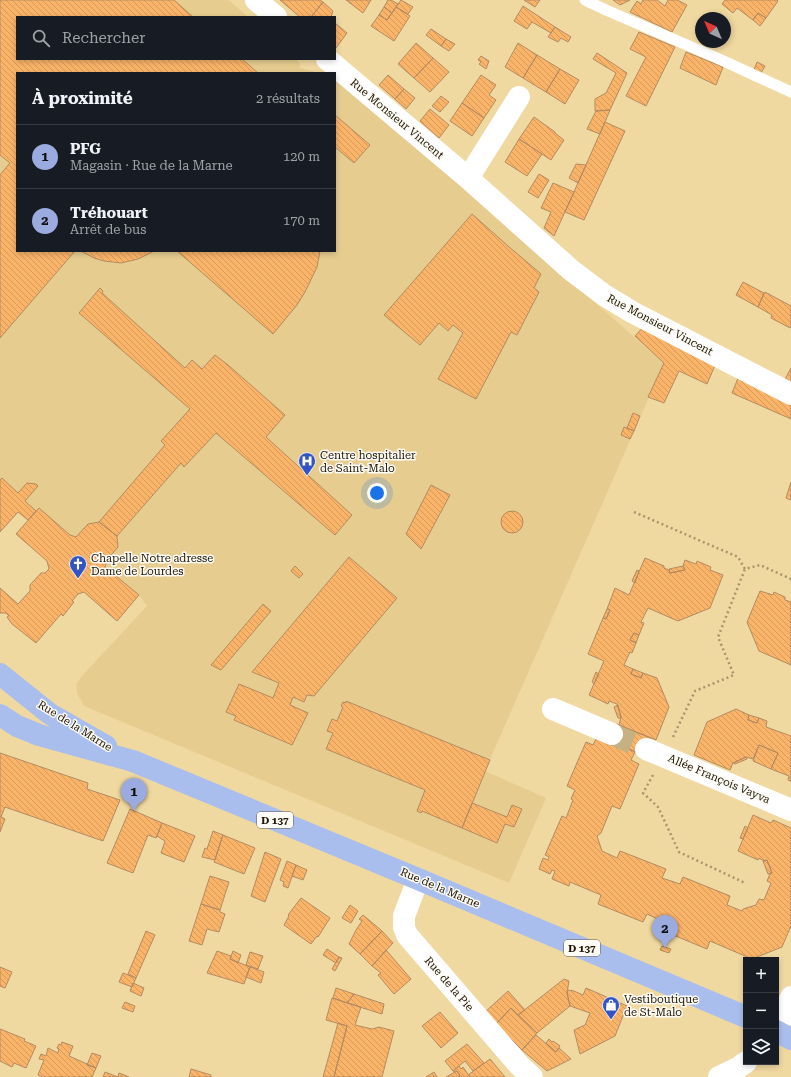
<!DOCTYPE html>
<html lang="fr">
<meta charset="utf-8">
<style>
body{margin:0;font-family:"Roboto Serif",serif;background:#20242c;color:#f1f3f6}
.controls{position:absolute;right:12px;bottom:12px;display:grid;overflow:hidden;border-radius:0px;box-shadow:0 2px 6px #0003}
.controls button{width:36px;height:36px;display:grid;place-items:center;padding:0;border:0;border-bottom:1px solid #363941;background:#171b24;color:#f1f3f6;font:20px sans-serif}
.compass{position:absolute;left:695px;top:12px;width:36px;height:36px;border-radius:50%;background:#171b24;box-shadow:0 2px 6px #0003;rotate:316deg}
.you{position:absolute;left:377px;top:493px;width:14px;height:14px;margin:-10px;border:3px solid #fff;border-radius:50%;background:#1a73e8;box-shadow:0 0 0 6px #1a73e833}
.badge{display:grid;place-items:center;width:26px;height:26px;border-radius:50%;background:#9babe0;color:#111;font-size:13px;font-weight:700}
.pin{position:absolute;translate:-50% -33px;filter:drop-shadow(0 1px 2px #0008)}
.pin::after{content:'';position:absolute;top:21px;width:14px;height:12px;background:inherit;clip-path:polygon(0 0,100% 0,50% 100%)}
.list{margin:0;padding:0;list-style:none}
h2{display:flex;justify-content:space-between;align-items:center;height:52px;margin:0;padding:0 16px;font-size:17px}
h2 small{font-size:13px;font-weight:400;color:#9ea1a6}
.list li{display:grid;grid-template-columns:26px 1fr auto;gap:12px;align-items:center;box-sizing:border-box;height:64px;padding:0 16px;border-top:1px solid #363941}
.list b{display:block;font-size:15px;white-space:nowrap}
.list p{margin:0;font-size:13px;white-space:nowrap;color:#9ea1a6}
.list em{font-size:13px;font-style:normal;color:#9ea1a6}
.icon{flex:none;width:22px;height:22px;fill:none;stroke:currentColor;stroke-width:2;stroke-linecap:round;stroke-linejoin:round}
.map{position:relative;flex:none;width:791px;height:1077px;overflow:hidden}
.search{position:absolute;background:#171b24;box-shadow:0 2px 6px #0003;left:16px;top:16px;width:320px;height:44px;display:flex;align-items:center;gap:10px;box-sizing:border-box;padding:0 14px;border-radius:0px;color:#9ea1a6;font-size:15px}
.panel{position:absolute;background:#171b24;box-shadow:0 2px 6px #0003;left:16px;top:72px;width:320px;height:180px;border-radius:0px}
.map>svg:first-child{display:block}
.built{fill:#e7cc8f}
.building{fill:url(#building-back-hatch);stroke:#b38b62}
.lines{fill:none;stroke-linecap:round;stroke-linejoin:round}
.street-tunnel{stroke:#c6b181;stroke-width:22;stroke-dasharray:22 11;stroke-linecap:butt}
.path{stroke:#a8966b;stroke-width:2.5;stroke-dasharray:2 3;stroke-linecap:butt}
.lane{stroke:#fff;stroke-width:11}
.street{stroke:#fff;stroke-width:22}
.primary{stroke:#aabeee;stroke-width:22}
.labels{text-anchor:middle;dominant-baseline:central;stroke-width:3;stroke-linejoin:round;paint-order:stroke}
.shield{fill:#fdfbf5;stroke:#625b4c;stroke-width:1}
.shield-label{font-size:10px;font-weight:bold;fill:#1f1603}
.street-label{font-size:11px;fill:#1f1603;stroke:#fdfbf5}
.poi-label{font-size:11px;fill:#1f1603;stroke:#fdfbf5;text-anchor:start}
</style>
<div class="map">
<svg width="791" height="1077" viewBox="0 0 791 1077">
<defs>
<pattern id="building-back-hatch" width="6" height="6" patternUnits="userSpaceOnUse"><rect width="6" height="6" fill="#fab469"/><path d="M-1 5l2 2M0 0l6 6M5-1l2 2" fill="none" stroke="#d69a59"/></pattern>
</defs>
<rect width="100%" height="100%" fill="#f0d8a1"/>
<path class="built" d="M0,0H229L248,17H17V59H296L300,63V68L319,73H17V251H335V78L340,79L664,363L485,771L546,798L509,883L84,706L77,693L76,685L81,677L147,606L139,595L117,621L85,593L78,594L72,601L74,602L63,616L61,614L36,643L12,624L7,617L8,616L6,613H0V588L18,604L30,591V585L41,573H45L49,569L47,561L16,534L28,520L19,512L0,532Z"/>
<path class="building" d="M0,0H174L193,17H17V59H242L258,73H17V251H75L0,338V175L10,163L0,155Z
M280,0H320L323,2L311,17H300Z
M346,0H371L363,13Z
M388,0H391L398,4L392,13L384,7Z
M401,0L413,7L408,14L396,7Z
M524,0H540L535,7Z
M613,0H630L620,5Z
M643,0H657L665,6L668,0H677L687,5L672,32L630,12L637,1L641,4Z
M725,0H777L778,1L766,18L758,13L753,20L737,8L733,13L722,4Z
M323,2L333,11L331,17H311Z
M523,6L555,27L551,33L532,22L527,29L514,21Z
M384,7L392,13L387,20L379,15Z
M396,7L410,16L394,41L371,26L379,15L387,20Z
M758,13L766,18L760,26L753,20Z
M335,23L347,33L336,48L335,47Z
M555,27L571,37L568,42L561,38L558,42L548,37Z
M431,29L446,39L441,46L426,35Z
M639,32L675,47L646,106L626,96L646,57L630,49Z
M446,39L455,44L449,51L441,46Z
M416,43L433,58L414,78L398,64Z
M518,43L537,55L523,78L505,67Z
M686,52L723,67L716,85L680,68Z
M597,53L627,73L610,110L595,111V99L606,93L616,73L593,59Z
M537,55L560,69L546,92L523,78Z
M481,56L489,61L486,69L479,64L481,62L478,60Z
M433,58L449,72L430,92L414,78Z
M757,62L765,66L761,73L754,70Z
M560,69L579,80L565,104L546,92Z
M388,75L404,89L395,99L379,85Z
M481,75L496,85L489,95L496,100L484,118L462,103Z
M404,89L415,98L406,109L395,99Z
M441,96L449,102L440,112L432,106Z
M462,103L484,118L472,136L450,121Z
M430,109L449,125L439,138L420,121Z
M610,110L600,134L587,129L596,111Z
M335,115L370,145L354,163L335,147Z
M534,117L555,132V133L564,140L551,160L519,139Z
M605,122L625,131L584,220L565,212Z
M519,139L542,154L527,176L505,162Z
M576,164L586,165L578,183L569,178Z
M539,174L549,180L538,198L528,192Z
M553,183L574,192L554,236L544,228L551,212L541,208Z
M472,214L508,246L541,274L534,288L539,292L517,335L511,332L476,399L438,379L463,333L453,325L448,331L439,323L420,345L384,315Z
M81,251H154L138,259L121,263L104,261L94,258Z
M177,251H320L317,267L305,292L297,305L273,334Z
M743,282L764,293L758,307L736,295Z
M100,288L103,291L102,293L185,368L192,360L202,369L215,355L228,365L285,415L266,437L352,515L335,535L216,433L184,467L181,463L117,536L99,522L165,445L161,441L190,409L79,313Z
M765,292L791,306V326L790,328L771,318L772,315L758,307Z
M644,326L716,363L707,384L679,371L664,403L648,397L664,363L635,336Z
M791,368V383L784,381Z
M738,378L791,400V419L732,393Z
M633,413L640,416L634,431L627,428Z
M624,427L634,431L630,439L621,435Z
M2,478L18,493L27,483L36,484L38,486L25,501L36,511L28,520L18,512L0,532V480Z
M791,482V500L786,498Z
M431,485L450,495L421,549L406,534Z
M39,508L70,535L76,537L88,524L99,522L117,536L118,547L107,560L105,567L139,595L117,621L84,592L78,594L72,601L74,602L63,616L61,614L36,643L12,624L7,617L9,616L6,613H0V588L18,604L30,591V585L41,573H45L49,569L47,561L16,534Z
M501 522a11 11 0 1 1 22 0a11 11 0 1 1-22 0Z
M349,557L397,598L314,696L307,695L304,702L293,697L290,705L308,713L292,745L234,720L236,716L226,712L239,684L273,698L279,683L252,672Z
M645,558L664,566V568L669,570L670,573L685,570L683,566L685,560L696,564L697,561L711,567L710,570L723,575L710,608L678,621L648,608L641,622L644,623L639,635L634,633L630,640L636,643L632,653L630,652L624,665L633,669L631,674L641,678L643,673L657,678L669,707L656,740L619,725L621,717L617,704L609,701L608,704L589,695L604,661L588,654L603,618L606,619L610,610L607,609L615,588L629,595Z
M295,566L303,574L299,578L291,571Z
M683,566L685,570L670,573L669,569Z
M637,570L639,571L635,583L632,581Z
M760,591L773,595L774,592L785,597V600L791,602V665L759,651L747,622Z
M263,604L271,611L221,670L211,665Z
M607,609L610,610L606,619L603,618Z
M634,633L639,635L636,643L630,640Z
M633,669L643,673L641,678L631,674Z
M596,672L599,674L594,684L592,682Z
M346,701L490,760L462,828L422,811L421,813L417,811L425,790L326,749L333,733L327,731L332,719L337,721L343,707L341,706L343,702L346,703Z
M618,705L621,717V718H618L614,707Z
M736,709L749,715L748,720L757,723L759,718L767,721L766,727L791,736V781L788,780L789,776L771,769L778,753L759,745L753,759L746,757L733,763L730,770L694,755L707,722Z
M749,715L759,718L757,723L748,720Z
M616,724L651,738L644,755L610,741Z
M598,735L635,752L631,760L639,764L620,809L612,806L601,833L597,836L602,851L617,858L620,851L666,869L662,878L680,884L683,877L730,896L727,905L742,911L743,909L756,905L759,899L764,900L771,883L767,881L770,874L772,873L767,860L764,861L759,858L758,860L738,851L753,815L771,823L773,820L791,828V926L782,947L752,959L710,941L707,949L661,930L664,922L647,914L643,922L598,904L601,895L570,882L569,886L552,879L555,871L552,870L550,874L539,869L543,858L548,860L549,857L545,855L562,816L566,818L573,800L571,799L575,790L567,786L586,742L593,745Z
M759,745L778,753L771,769L753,761Z
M0,753L88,783L87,789L120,800L103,841L5,807L1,817L5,819L0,832Z
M746,757L747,759L735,764L733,763Z
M472,803L507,817L512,805L522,809L514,827L505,824L497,843L462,828Z
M130,809L162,823L156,838L148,835L133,873L107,863Z
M162,823L195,836L184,862L161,853L165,841L157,836Z
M745,826L748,828L743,839L740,838Z
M213,831L223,835L215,860L202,857L205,848L207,849Z
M223,835L255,848L244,874L214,862Z
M265,852L281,859L265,902L251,896Z
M767,860L772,873L768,874L763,861Z
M287,861L296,865L288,888L283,886L284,882L280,880Z
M296,865L307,870L303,880L292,876Z
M210,876L229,882L220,910L201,904Z
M301,898L330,918L318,937L317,936L311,944L284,925L289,916L288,915Z
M201,904L220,910V912L225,914L219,932L207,929L202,945L189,941Z
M350,905L358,911L351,923L342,918Z
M363,915L382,931L360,954L349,944L356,930L362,921L359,919Z
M146,931L155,935L136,978L128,974Z
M382,931L393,943L372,966L360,954Z
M662,946L671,949L669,953L660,950Z
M327,949L339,957L336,963L323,955Z
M386,950L411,979L394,994L378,975L381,973L372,966Z
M217,951L231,956L230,959L250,967L244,984L207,973Z
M233,951L241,955L238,963L230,959Z
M250,952L263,956L258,969L246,965Z
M339,957L342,958L335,971L332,969Z
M0,967L12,972L5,988L0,986Z
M250,967L264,972L261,983L246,977Z
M123,973L136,978L132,987L119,982Z
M564,979L569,981L567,993L570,1006L537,1033L518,1015Z
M133,983L144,988L141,996L130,991Z
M336,988L354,994L347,1003L333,998Z
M586,988L627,1006L615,1036L580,1054L574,1030L585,1025L590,1013L570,1006L567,993L568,990L574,991L583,995Z
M508,991L525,1010L518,1015L511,1008L496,1024L485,1012Z
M354,994L384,1004L382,1014L347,1003Z
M332,998L361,1007L355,1025L372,1029L379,1027L394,1031L382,1077H334L347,1026L326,1020Z
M125,1002L135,1006L133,1012L122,1008Z
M511,1008L537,1033L522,1050L496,1024Z
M440,1012L458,1033L441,1048L422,1026Z
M338,1023L347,1026L334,1077H323Z
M0,1029L25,1039L24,1041L36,1046L26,1068L14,1063L12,1067L0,1061Z
M536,1035L556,1052L559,1048L571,1059L547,1071L522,1050Z
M549,1039L552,1042L553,1041L560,1046L556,1052L546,1043Z
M62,1042L73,1046L69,1056L96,1068L92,1077H43L38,1075L44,1060L39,1059L41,1054L46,1056L48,1048L58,1053L59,1049L57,1048L59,1044L61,1045Z
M467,1044L484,1063L473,1071L465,1061L453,1071L445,1061Z
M92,1053L101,1056L96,1068L87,1065Z
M490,1059L505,1077H470L468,1075Z
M459,1066L461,1069L463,1067L470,1077H461L457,1071L455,1072L453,1071Z
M191,1069L211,1075V1077H189Z
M457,1071L460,1076L459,1077H446Z
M105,1072L118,1077L119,1073L129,1077H103Z
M434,1072L437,1077H426Z"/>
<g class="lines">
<path class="street-tunnel" d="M612,734L646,749"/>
<path class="path" d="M634,512L738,557L745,569L760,565L791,579
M673,737L695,691L734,675L718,637L745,569
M653,775L643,793L658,807L679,852L745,883"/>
<path class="lane" d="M585,0L606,10L717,58L791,92"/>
<path class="street" d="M256,0L276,17
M327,59L468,178L571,270L604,295L632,312L791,394
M468,178L519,97
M553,709L612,734
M646,749L791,810
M418,879L404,916V927L407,935L519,1065L532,1077
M776,1026L782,1018L791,997
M719,1077L738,1068L746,1062"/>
<path class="primary" d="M0,674L50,714L106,746
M0,715L17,726L39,735L133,761L418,879L746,1017
M776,1031L791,1039"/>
</g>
<defs>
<g id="hospital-pin" transform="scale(0.9)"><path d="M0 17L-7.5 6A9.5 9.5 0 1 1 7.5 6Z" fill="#3254c5" stroke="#fdfbf5"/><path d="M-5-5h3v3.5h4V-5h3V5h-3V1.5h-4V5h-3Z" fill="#fff"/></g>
<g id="church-pin" transform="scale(0.9)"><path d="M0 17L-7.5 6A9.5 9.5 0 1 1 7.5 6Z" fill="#3254c5" stroke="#fdfbf5"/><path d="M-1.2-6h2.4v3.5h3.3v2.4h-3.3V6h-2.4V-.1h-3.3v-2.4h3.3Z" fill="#fff"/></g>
<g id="shop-pin" transform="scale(0.9)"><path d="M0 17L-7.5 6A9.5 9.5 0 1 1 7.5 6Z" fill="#3254c5" stroke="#fdfbf5"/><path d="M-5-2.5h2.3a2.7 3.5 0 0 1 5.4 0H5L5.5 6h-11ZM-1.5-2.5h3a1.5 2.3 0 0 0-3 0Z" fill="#fff"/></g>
</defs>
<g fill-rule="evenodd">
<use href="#hospital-pin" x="307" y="461"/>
<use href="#church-pin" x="78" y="564"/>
<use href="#shop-pin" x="611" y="1005"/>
</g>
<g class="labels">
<g class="shield">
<rect x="257" y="812" width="36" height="16" rx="3"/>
<rect x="564" y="940" width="36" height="16" rx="3"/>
</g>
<g class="shield-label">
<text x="275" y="820">D 137</text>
<text x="582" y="948">D 137</text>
</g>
<g class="street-label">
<text transform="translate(397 119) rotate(40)">Rue Monsieur Vincent</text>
<text transform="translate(660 325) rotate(28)">Rue Monsieur Vincent</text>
<text transform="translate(75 726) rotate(32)">Rue de la Marne</text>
<text transform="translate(719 779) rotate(23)">Allée François Vayva</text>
<text transform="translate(440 888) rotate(23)">Rue de la Marne</text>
<text transform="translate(449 984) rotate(49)">Rue de la Pie</text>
</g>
<g class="poi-label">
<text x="320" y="455">Centre hospitalier<tspan x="320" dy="13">de Saint-Malo</tspan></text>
<text x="91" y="558">Chapelle Notre adresse<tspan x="91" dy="13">Dame de Lourdes</tspan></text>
<text x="624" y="999">Vestiboutique<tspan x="624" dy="13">de St-Malo</tspan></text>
</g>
</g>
</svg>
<div class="controls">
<button>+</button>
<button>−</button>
<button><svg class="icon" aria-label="layers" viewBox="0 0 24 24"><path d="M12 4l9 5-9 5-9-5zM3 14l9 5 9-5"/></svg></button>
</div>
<svg class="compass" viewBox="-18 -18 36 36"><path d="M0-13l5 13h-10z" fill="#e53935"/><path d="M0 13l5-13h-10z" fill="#9ea1a6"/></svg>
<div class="you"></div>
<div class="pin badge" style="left:134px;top:811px">1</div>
<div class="pin badge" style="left:665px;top:948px">2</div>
<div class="search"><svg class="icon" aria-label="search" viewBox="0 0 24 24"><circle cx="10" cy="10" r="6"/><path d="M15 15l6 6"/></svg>Rechercher</div>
<section class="panel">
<h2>À proximité<small>2 résultats</small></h2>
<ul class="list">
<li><span class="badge">1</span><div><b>PFG</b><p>Magasin · Rue de la Marne</p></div><em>120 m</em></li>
<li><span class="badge">2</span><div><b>Tréhouart</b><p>Arrêt de bus</p></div><em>170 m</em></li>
</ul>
</section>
</div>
